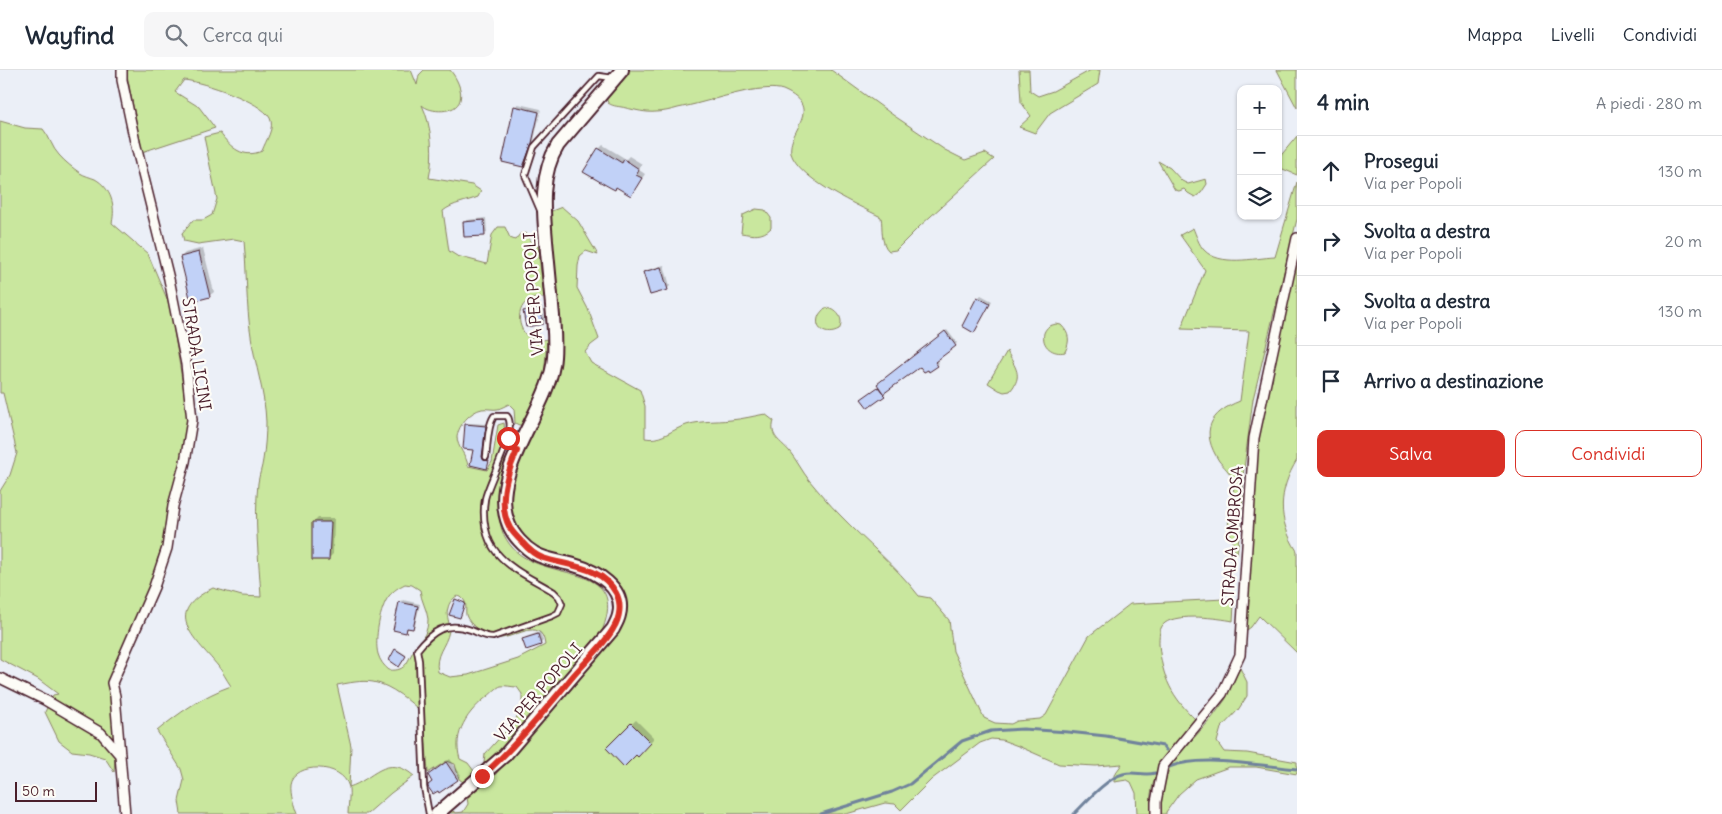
<!DOCTYPE html>
<html lang="it">
<meta charset="utf-8">
<style>
body{margin:0;font-family:Delius,sans-serif;background:#f6f6f7;color:#1f2937}
.controls{position:absolute;right:15px;top:15px;display:grid;overflow:hidden;border-radius:10px;box-shadow:0 1px 4px #0004}
.controls button{width:45px;height:45px;display:grid;place-items:center;padding:0;border:0;border-bottom:1px solid #e0e1e3;background:#fff;color:#1f2937;font:25px sans-serif}
.scale{position:absolute;left:15px;bottom:12px;width:82px;box-sizing:border-box;padding-left:5px;border:2px solid #4a1f2b;border-top:0;font-size:14px;line-height:18px;white-space:nowrap;color:#4a1f2b;-webkit-text-stroke:4px #fdfcf7;paint-order:stroke}
.stop{position:absolute;width:15px;height:15px;margin:-11px;border:4px solid #d93025;border-radius:50%;background:#fff}
.stop.end{background:#d93025;border-color:#fff;box-shadow:0 1px 5px #0008}
.list{margin:0;padding:0;list-style:none}
h2{display:flex;justify-content:space-between;align-items:center;height:65px;margin:0;padding:0 20px;font-size:21px}
h2 small{font-size:16px;font-weight:400;color:#747a83}
.list li{display:grid;grid-template-columns:32px 1fr auto;gap:15px;align-items:center;box-sizing:border-box;height:70px;padding:0 20px;border-top:1px solid #e0e1e3}
.list b{display:block;font-size:19px;white-space:nowrap}
.list p{margin:0;font-size:16px;white-space:nowrap;color:#747a83}
.list em{font-size:16px;font-style:normal;color:#747a83}
.actions{display:flex;gap:10px;padding:15px 20px}
.actions a{flex:1;padding:11px 0;border:1px solid #d93025;border-radius:10px;text-align:center;font-size:18px;color:#d93025}
.actions .main{background:#d93025;color:#fff}
.icon{flex:none;width:28px;height:28px;fill:none;stroke:currentColor;stroke-width:2;stroke-linecap:round;stroke-linejoin:round}
.map{position:relative;flex:none;width:1297px;height:744px;overflow:hidden}
header{display:flex;align-items:center;gap:30px;box-sizing:border-box;height:70px;padding:0 25px;background:#fff;border-bottom:1px solid #e0e1e3}
header strong{font-size:24px}
nav{display:flex;gap:28px;margin-inline-start:auto;font-size:18px}
.search{width:350px;height:45px;background:#f6f6f7;display:flex;align-items:center;gap:12px;box-sizing:border-box;padding:0 18px;border-radius:10px;color:#747a83;font-size:19px}
main{display:flex}
aside{flex:1;background:#fff}
.map>svg:first-child{display:block}
.green{fill:#c9e79e;stroke:#8a8364;fill-rule:evenodd}
.shadow{fill:#0003}
.lines{fill:none;stroke-linecap:round;stroke-linejoin:round}
.stream{stroke:#6f829c;stroke-width:3}
.building{fill:#c1d1f7;stroke:#4a1f2b}
.service-casing{stroke:#4a1f2b;stroke-width:8}
.minor-casing{stroke:#4a1f2b;stroke-width:12}
.secondary-casing{stroke:#4a1f2b;stroke-width:16}
.service{stroke:#fdfcf7;stroke-width:4.5}
.minor{stroke:#fdfcf7;stroke-width:9}
.secondary{stroke:#fdfcf7;stroke-width:12}
.route{stroke:#d93025;stroke-width:6}
.labels{text-anchor:middle;dominant-baseline:central;stroke-width:4.5;stroke-linejoin:round;paint-order:stroke}
.street-label{font-size:16px;fill:#4a1f2b;stroke:#fdfcf7}
</style>
<header>
<strong>Wayfind</strong>
<div class="search"><svg class="icon" aria-label="search" viewBox="0 0 24 24"><circle cx="10" cy="10" r="6"/><path d="M15 15l6 6"/></svg>Cerca qui</div>
<nav><a>Mappa</a><a>Livelli</a><a>Condividi</a></nav>
</header>
<main>
<div class="map">
<svg width="1297" height="744" viewBox="0 0 1297 744">
<rect width="100%" height="100%" fill="#ebeff7"/>
<filter id="ink" filterUnits="userSpaceOnUse"><feTurbulence type="fractalNoise" baseFrequency=".02" numOctaves="2"/><feDisplacementMap in="SourceGraphic" scale="10" xChannelSelector="R" yChannelSelector="G"/><feConvolveMatrix kernelMatrix="1 2 1 2 8 2 1 2 1" color-interpolation-filters="sRGB"/></filter>
<g filter="url(#ink)">
<path class="green" d="M126,0H411L417,15L419,5L424,0H450C456,7 463,20 460,30C456,44 430,43 422,35C432,56 434,86 429,108L472,115L481,121L478,127C466,132 453,133 443,141L449,181L457,186L487,194L492,165L498,157H505L510,168L515,170L520,164L526,163L532,173L538,176L544,228C541,228 536,228 532,229C513,235 517,266 535,270C539,271 543,270 547,269L544,308L541,318L523,355H519L515,353L514,339L509,334C505,336 501,338 498,339C493,340 487,338 482,339C471,341 458,355 457,367C457,377 467,386 468,396L487,400L492,392L498,355L504,353C505,360 504,365 504,372C503,378 505,385 505,391C505,399 503,406 501,414C499,428 497,449 503,463C507,472 514,481 522,486C560,511 631,495 600,566L483,701L485,684L515,651L522,635V624L517,617C512,617 505,615 501,616C497,617 492,623 488,626C468,641 452,663 460,689L468,693L474,701C473,707 469,711 463,712L459,709L455,694L447,691L428,703L424,644C410,632 392,615 373,612C361,610 349,613 337,615L351,676L349,717C373,710 386,682 414,706L391,723L367,744H348C348,736 350,725 349,717C342,692 294,692 291,714C290,723 294,736 297,744H181L179,731L184,710L181,699L157,661C180,642 203,626 231,616C226,609 223,602 218,596C193,566 162,543 213,518L242,526L261,527C259,489 254,451 258,413C259,405 262,398 263,390C265,378 266,364 266,352C265,322 255,296 251,266C246,235 247,203 244,171L234,169L198,174L184,171L182,163L193,150H203L212,145L217,129L204,67L220,63C231,78 243,89 262,81C266,70 275,58 270,48C261,31 203,12 184,10L175,22L199,37L215,58L142,82ZM405,514L412,515L420,520C421,531 427,539 428,549C428,562 423,568 416,577C407,589 408,602 389,600C384,596 380,591 378,584C374,570 380,537 389,526C394,520 399,517 405,514ZM457,526L461,527C468,533 465,536 466,545C469,555 486,567 496,568C512,571 542,544 545,575L518,589L468,605L450,607L438,602C434,584 446,577 449,561C451,553 445,546 448,538C449,533 452,529 457,526Z
M628,0H831L893,45L945,80L965,90L985,83L994,89L920,156L896,180L889,181C880,173 883,158 881,147C855,134 807,113 793,88C780,64 829,40 783,20C774,17 762,19 753,20C728,24 703,33 678,38C671,40 663,42 656,42C645,43 636,40 626,38C619,36 614,37 608,33L605,25Z
M1019,0H1029L1030,21L1038,26L1053,21L1091,0H1100L1098,14L1050,43L1035,63L1019,57L1031,46L1021,32Z
M1277,0H1297V38Z
M0,51L25,58L43,59C50,67 52,78 59,85C65,92 73,98 80,103C85,106 90,107 95,109C111,118 116,136 112,153L148,184L170,236L189,352L182,388L168,434L162,478L157,490L159,491L113,620L116,673L114,702L105,688L89,683L72,681L59,671L45,642L53,625L58,624L38,609L0,589V421L10,405L17,383L3,323H0Z
M1297,66V105L1278,97V89Z
M1158,91L1170,98L1182,111L1188,114L1206,109L1207,114L1201,123L1195,127L1188,123L1184,119L1179,121L1175,120Z
M1297,112V149L1253,329L1243,406V427L1237,485C1231,471 1227,460 1229,444C1229,434 1236,420 1233,410C1231,403 1223,396 1219,391C1200,361 1209,343 1240,331L1249,261L1181,259L1205,200L1180,165L1193,158C1196,165 1199,175 1204,180C1220,197 1254,188 1275,187Z
M562,137L578,151L598,185L586,181L580,186L578,196L577,218L588,239L599,269L591,275L585,282L591,293L640,320L645,336V368C659,371 669,362 681,357C697,350 714,352 731,350C742,349 754,346 765,344L774,351C769,367 781,371 790,382C797,391 802,401 809,410C819,422 829,434 840,445C866,472 896,496 919,526L930,528L949,550L953,581L984,648L995,653L1011,654L1017,651L1040,649L1046,645L1089,566L1130,534L1224,529L1234,534L1233,551C1218,548 1178,543 1165,553C1159,557 1159,567 1159,574C1162,608 1172,627 1196,650C1177,672 1155,694 1151,724C1150,730 1151,738 1151,744H1137L1136,723L1131,712L1127,710L1114,712V705L1122,694L1096,696L1059,694L1018,676L1002,670L991,669L980,673L932,709L901,740L895,734L885,733L846,744L447,743L451,740L456,743L463,742L468,734L467,727L495,705L572,614L605,580L620,557L617,515L543,484L515,460L507,422L515,394L556,302L549,142Z
M756,139L765,140L771,148V158C762,167 753,165 741,163L743,145Z
M1297,189V390C1278,421 1277,450 1297,481V583L1259,546L1251,557L1243,563L1255,369Z
M825,238C837,238 845,249 839,260C826,267 813,259 819,245C821,242 823,240 825,238Z
M1056,254L1061,255C1070,264 1070,271 1065,282C1053,285 1041,276 1044,263C1045,260 1047,258 1049,256Z
M1007,281C1015,298 1024,305 1010,321L1004,322L999,320L988,313Z
M1240,598L1247,612V626L1238,640L1221,658L1217,672L1224,682L1247,683L1297,692V704L1256,697H1229L1196,709L1179,724L1166,742V744H1159L1161,724L1171,693L1212,648L1225,630Z"/>
<path class="shadow" d="M518,34L541,39L534,70L526,92L523,95L516,36Z
M603,75L626,89L629,86L642,94L639,100L645,104L631,125L617,116L599,79Z
M486,148L487,162L484,164L464,152L467,150Z
M203,178L214,222L209,226L181,187L185,183Z
M664,195L670,216L668,218L651,224L644,203L647,200Z
M981,225L992,231L974,261L978,228Z
M542,236L545,251L542,253L524,241L527,239Z
M947,260L957,273L937,290L939,293L937,295H921L884,321L886,323L884,325L868,336L865,327L880,317V312Z
M469,353L487,354L484,387L490,389L486,398L475,379L466,355Z
M318,448H334L333,484L328,489L313,453Z
M403,530L420,534L415,555L413,558L409,557L406,561L400,533Z
M540,562L543,571L540,574L524,570L526,567Z
M397,579L406,585L400,594L396,580Z
M636,650L654,668L638,685L607,678Z
M450,689L461,705L457,709L438,719L429,705Z"/>
<g class="lines">
<path class="stream" d="M1169,697C1202,684 1261,696 1297,699
M821,744L892,722L910,714L962,671L991,661L1023,659L1068,662L1106,666L1163,676L1166,680
M1074,744C1086,732 1107,708 1123,704C1134,701 1144,706 1155,703"/>
</g>
<path class="building" d="M514,36L539,42L532,73L523,97L502,92Z
M598,78L622,93L624,89L639,99L636,105L642,108L631,126L616,117L615,120L611,118L583,102Z
M484,150L485,166L464,167L463,152Z
M199,182L210,227L191,232L180,187Z
M661,197L668,220L650,225L643,202Z
M977,227L990,234L974,263L962,256Z
M540,238L543,254L526,257L523,241Z
M945,261L956,276L935,292L938,296L929,302L928,300L924,302L920,297L883,324L885,326L868,338L861,329L878,317L883,323L877,314Z
M465,354L486,356L482,387L484,390L489,391L487,399L470,395L473,380L463,379Z
M312,452H331L329,490H312Z
M455,529L465,533L460,548L449,545Z
M399,532L418,536L413,559L407,558L406,563L393,560Z
M538,564L541,575L526,580L522,569Z
M395,579L406,586L399,597L389,590Z
M631,653L651,673L638,687L636,685L624,697L606,678Z
M446,692L458,710L439,723L438,721L433,724L428,717V715L432,712L428,705Z"/>
<g class="lines">
<g class="service-casing">
<path id="service" d="M540,140L525,105L534,77L599,6L613,8
M429,744L424,717L419,591L417,580C432,561 446,551 471,560C479,563 484,567 493,567L552,546L558,543L562,534L559,527L554,522C535,510 512,501 497,483C485,469 482,447 485,429C488,412 519,359 507,346H494C487,357 488,374 486,387"/>
</g>
<g class="minor-casing">
<path id="minor" d="M0,608L45,630L101,663L120,685L125,744
M120,685L115,626L112,613L154,517L167,478L173,436L185,392L192,350L186,294L169,209L135,72L122,10V0
M1156,744V732L1163,696L1222,624L1240,585L1254,368L1297,168"/>
</g>
<g class="secondary-casing">
<path id="secondary" d="M437,744L505,685L613,559C615,555 618,550 619,545C626,518 596,501 574,495C560,491 545,490 534,483C524,477 513,465 509,455C487,405 545,344 553,295C556,279 554,262 553,246C551,225 549,203 547,182C544,146 538,107 558,75L622,0"/>
</g>
<use href="#service" class="service"/>
<use href="#minor" class="minor"/>
<use href="#secondary" class="secondary"/>
</g>
</g>
<g class="lines" filter="url(#ink)">
<path class="route" d="M482,706C516,676 545,640 574,605C586,591 604,575 613,559C620,548 622,534 616,523C602,496 568,496 543,488C534,485 528,479 522,472C518,468 513,463 510,458C497,435 507,403 517,381L511,378L507,371L508,368"/>
</g>
<g class="labels">
<g class="street-label">
<text transform="translate(533 224) rotate(-94)">VIA PER POPOLI</text>
<text transform="translate(197 284) rotate(81)">STRADA LICINI</text>
<text transform="translate(1232 466) rotate(-86)">STRADA OMBROSA</text>
<text transform="translate(538 622) rotate(-49)">VIA PER POPOLI</text>
</g>
</g>
</svg>
<div class="controls">
<button>+</button>
<button>−</button>
<button><svg class="icon" aria-label="layers" viewBox="0 0 24 24"><path d="M12 4l9 5-9 5-9-5zM3 14l9 5 9-5"/></svg></button>
</div>
<div class="scale">50 m</div>
<div class="stop" style="left:508px;top:368px"></div>
<div class="stop end" style="left:482px;top:706px"></div>
</div>
<aside>
<h2>4 min<small>A piedi · 280 m</small></h2>
<ul class="list">
<li><svg class="icon" aria-label="ahead" viewBox="0 0 24 24"><path d="M12 20V5M6 11l6-6 6 6"/></svg><div><b>Prosegui</b><p>Via per Popoli</p></div><em>130 m</em></li>
<li><svg class="icon" aria-label="right" viewBox="0 0 24 24"><path d="M7 20v-9h11M14 6l5 5-5 5"/></svg><div><b>Svolta a destra</b><p>Via per Popoli</p></div><em>20 m</em></li>
<li><svg class="icon" aria-label="right" viewBox="0 0 24 24"><path d="M7 20v-9h11M14 6l5 5-5 5"/></svg><div><b>Svolta a destra</b><p>Via per Popoli</p></div><em>130 m</em></li>
<li><svg class="icon" aria-label="arrive" viewBox="0 0 24 24"><path d="M6 21V4h12l-3 4 3 4H6"/></svg><div><b>Arrivo a destinazione</b></div></li>
</ul>
<div class="actions"><a class="main">Salva</a><a>Condividi</a></div>
</aside>
</main>
